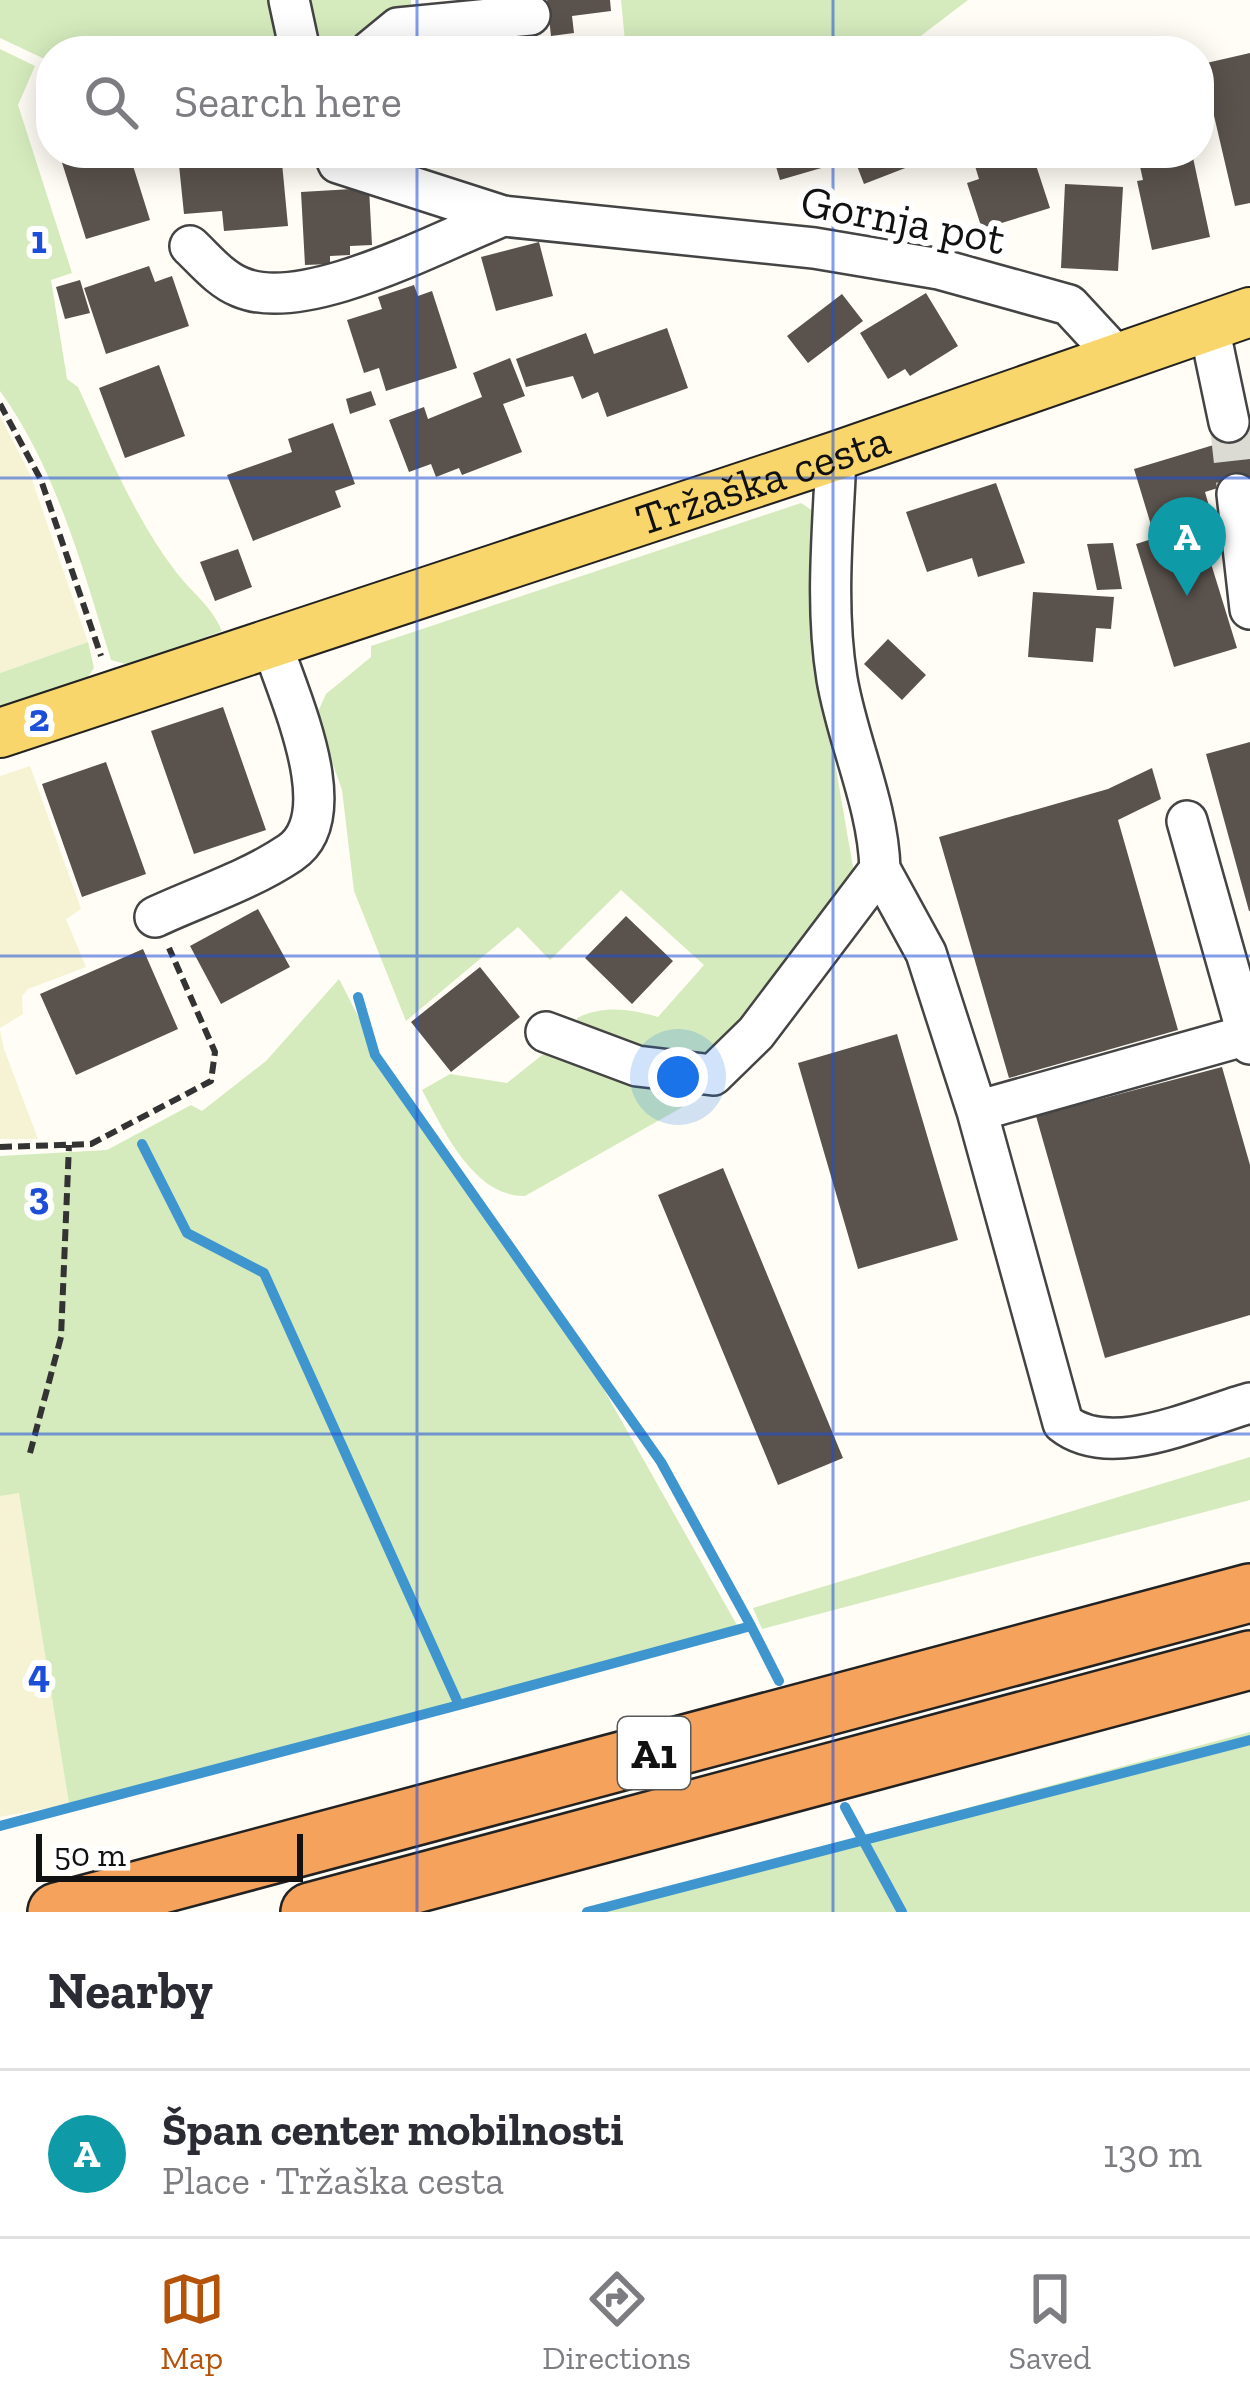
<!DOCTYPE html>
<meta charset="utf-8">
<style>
body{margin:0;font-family:"Zilla Slab",serif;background:#f2f2f3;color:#2b2b33}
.scale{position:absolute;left:36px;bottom:30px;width:267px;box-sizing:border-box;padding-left:12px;border:6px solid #111;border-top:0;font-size:33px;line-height:42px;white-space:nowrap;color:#111;-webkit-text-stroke:9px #fff;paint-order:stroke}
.you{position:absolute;left:678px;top:1077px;width:42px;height:42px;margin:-30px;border:9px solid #fff;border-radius:50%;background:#1a73e8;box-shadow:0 0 0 18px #1a73e833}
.badge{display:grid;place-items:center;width:78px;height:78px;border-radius:50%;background:#b45309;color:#fff;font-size:39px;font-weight:700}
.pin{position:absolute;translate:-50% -99px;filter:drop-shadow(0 3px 6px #0008)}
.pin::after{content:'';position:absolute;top:63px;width:42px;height:36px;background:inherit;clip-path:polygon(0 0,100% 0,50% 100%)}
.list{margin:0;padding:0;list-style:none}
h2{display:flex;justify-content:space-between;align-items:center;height:156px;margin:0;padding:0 48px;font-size:51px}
h2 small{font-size:39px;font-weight:400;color:#7c7c81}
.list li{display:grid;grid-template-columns:78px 1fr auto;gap:36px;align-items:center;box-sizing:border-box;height:168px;padding:0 48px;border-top:3px solid #e1e1e2}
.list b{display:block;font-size:45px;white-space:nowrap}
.list p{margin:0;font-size:39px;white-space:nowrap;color:#7c7c81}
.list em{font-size:39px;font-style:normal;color:#7c7c81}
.icon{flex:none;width:66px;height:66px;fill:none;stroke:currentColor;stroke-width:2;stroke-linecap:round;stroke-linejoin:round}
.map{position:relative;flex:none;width:1250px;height:1912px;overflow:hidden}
.search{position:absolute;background:#fff;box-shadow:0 6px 30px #0003;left:36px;right:36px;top:36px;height:132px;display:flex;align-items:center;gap:30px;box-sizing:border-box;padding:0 42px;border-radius:48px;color:#7c7c81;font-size:45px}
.sheet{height:324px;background:#fff}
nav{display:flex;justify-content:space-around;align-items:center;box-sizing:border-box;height:168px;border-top:3px solid #e1e1e2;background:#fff;font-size:33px;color:#7c7c81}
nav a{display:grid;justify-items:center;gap:6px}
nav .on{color:#b45309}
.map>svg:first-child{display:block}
.farmland{fill:#f6f3d4}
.green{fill:#d5ebbd}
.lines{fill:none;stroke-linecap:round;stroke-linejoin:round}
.stream{stroke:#3f96cf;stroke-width:10}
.building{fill:#5a524d}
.minor-tunnel{stroke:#dbdad3;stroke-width:39;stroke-dasharray:39 20;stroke-linecap:butt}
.minor-casing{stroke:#444;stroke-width:44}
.major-casing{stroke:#222;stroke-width:52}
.highway-casing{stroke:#222;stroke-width:62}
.path{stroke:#333;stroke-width:6;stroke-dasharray:12 6;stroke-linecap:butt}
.minor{stroke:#fff;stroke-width:39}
.major{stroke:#f9d66b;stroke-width:48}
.highway{stroke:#f5a25d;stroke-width:57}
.grid{fill:none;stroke:#1d4ed8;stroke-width:3;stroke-opacity:0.55}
.labels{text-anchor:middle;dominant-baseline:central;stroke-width:12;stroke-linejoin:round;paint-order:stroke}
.shield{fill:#fff;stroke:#585858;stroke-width:3}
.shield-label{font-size:42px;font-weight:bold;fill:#111}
.street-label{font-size:45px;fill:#111;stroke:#fff}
.grid-label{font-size:39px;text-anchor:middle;font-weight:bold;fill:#1d4ed8;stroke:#fff;stroke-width:12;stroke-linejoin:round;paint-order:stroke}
</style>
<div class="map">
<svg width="1250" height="1912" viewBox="0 0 1250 1912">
<rect width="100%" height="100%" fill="#fffdf5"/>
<path class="farmland" d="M0,416L30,474L88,642L0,673Z
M30,766L81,909L66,919L86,967L28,989L22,996L23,1014L0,1028V776Z
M0,1030L4,1049L38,1139H0Z
M19,1492L69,1804L0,1817V1496Z"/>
<path class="green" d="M0,0H279L289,51H51V62L0,38Z
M297,0H411V10L359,51H308Z
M621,0H968L901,51H626Z
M0,49L35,66L18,105L72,273L51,280L67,379L78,387C107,450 134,517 176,572C192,593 211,605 222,631L129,665L111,660C83,569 56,468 0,391Z
M801,503L816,513L812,630L854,873C821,918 749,1043 697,1057C662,1065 611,1041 577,1032V1018C604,1005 630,1009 658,1017L704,965L621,890L550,960L518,927L406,1021L354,891L342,790L316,716L326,694L371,657V646Z
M88,642L94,668L87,678L0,709V673Z
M339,979L402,1102L590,1365L742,1634L69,1804L19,1493L0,1496V1156L107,1150L191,1105L202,1111L266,1061Z
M561,1052L684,1086L695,1100L525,1196C474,1197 444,1131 422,1090L450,1074L507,1083L542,1055Z
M1250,1457V1500L762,1629L753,1608Z
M1250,1732V1912H580Z"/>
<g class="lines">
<path class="stream" d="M358,997L375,1055L661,1462L751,1626
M142,1144L187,1233L264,1273L459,1705L751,1626L779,1681
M845,1807L902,1912
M0,1826L459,1705
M587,1912L1250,1740"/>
</g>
<path class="building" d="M547,0H610L611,11L572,16L574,33L551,36Z
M1250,53V203L1235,206L1202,64Z
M59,153H129L150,220L86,239Z
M772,153H839L842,162L780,180Z
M852,153H944L864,184Z
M1013,153H1032L1050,208L982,229L967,183L979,179L975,166Z
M1137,153H1192L1210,237L1152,250L1137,181L1143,180Z
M224,160L225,168L282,163L288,226L224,231L222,211L184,214L179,165Z
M1065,184L1123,187L1118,271L1061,268Z
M369,188L372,245L350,246V255L330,256V264L305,265L301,192Z
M539,242L553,296L496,311L481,257Z
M149,266L155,282L172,276L189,326L106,354L84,288Z
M80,280L90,313L65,319L56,287Z
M414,285L418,296L432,291L457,368L386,391L379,368L364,373L347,320L382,309L378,297Z
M926,293L958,346L910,376L905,369L888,379L860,333Z
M842,294L863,321L808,363L787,336Z
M667,328L688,388L607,417L598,392L582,399L573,376L526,387L516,359L586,333L594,354Z
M510,358L525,396L503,404L522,452L462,475L459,468L436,477L431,464L409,472L389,420L424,407L428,419L482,397L473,373Z
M159,365L185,436L125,458L99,388Z
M371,391L376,405L350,414L346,399Z
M333,423L355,484L335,491L341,507L253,541L227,475L292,452L288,439Z
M1250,434V478L1205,492L1215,527L1201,531L1237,648L1174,667L1136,544L1155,538L1134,469Z
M996,483L1025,563L978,577L972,558L927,572L906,512Z
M1113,543L1122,589L1097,590L1087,544Z
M238,549L252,587L215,601L200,562Z
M1033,592L1114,597L1111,629L1096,628L1093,662L1028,657Z
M888,639L926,675L902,700L864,664Z
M223,707L266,830L194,854L151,731Z
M1250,742V911H1249L1206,754Z
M106,762L146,874L82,897L42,784Z
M1152,768L1161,799L1118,820L1178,1030L1009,1078L939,837L1108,789Z
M258,909L290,967L221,1004L190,946Z
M626,916L673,961L632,1004L585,958Z
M143,949L178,1029L76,1075L40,994Z
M480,967L520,1017L451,1072L411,1022Z
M897,1034L958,1240L858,1269L798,1063Z
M1222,1067L1250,1165V1315L1105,1358L1036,1116Z
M723,1168L843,1458L778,1485L658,1195Z"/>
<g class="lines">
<path class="minor-tunnel" d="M1229,422L1237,494"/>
<g class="minor-casing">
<path id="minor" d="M289,0L300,51
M370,51L398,28L530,15
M334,153L338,163L503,216L814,248L939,269L1069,305L1118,358
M190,246C205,260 220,279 240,287C304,315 439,241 503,216
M1209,327L1229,422
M1237,494L1250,609
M1187,821L1250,1044
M880,869L926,953L977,1111L1063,1423C1111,1461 1196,1418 1250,1403
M155,917C198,897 250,880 290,853C346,816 288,695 272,644
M546,1032L637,1066L713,1075L756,1033L880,869C878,804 848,743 837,679C825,606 833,530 836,456
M977,1111L1247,1035"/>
</g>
<g class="major-casing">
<g id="major">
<path id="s1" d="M0,733L836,456L1250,312"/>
</g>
</g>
<g class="highway-casing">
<path id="highway" d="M57,1912L1250,1593
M310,1912L1250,1660"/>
</g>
<path class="path" d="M0,404L41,480L101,656
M0,1147L91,1144L211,1081L215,1052L169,948
M30,1453L61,1337L69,1145"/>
<use href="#minor" class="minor"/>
<use href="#major" class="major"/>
<use href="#highway" class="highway"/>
</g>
<path class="grid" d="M417,0V51M833,0V51M417,153V1912M833,153V1912M0,478H1250M0,956H1250M0,1434H1250"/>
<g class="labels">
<rect class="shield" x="618" y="1717" width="72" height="72" rx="9"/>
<g class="shield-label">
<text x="654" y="1753">A1</text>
</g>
<g class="street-label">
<text transform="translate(903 220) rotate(11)">Gornja pot</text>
<text stroke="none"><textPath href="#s1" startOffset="804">Tržaška cesta</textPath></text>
</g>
</g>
<g class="grid-label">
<text x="39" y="253">1</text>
<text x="39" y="731">2</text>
<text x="39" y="1209">3</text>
<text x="39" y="1687">4</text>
</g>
</svg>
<div class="scale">50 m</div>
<div class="you"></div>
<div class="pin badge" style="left:1187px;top:596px;background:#0f9aa8">A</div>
<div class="search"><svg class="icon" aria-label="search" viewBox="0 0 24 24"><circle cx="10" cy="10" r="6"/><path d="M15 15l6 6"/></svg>Search here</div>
</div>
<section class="sheet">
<h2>Nearby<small></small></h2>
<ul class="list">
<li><span class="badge" style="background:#0f9aa8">A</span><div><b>Špan center mobilnosti</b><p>Place · Tržaška cesta</p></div><em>130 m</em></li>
</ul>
</section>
<nav>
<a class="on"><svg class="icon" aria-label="map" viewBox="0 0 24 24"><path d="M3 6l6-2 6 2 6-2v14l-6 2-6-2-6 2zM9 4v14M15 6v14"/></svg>Map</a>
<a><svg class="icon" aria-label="directions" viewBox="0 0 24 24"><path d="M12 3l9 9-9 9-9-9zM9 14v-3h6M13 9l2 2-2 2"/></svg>Directions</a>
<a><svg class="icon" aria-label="saved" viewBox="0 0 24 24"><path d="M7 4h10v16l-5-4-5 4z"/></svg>Saved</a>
</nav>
